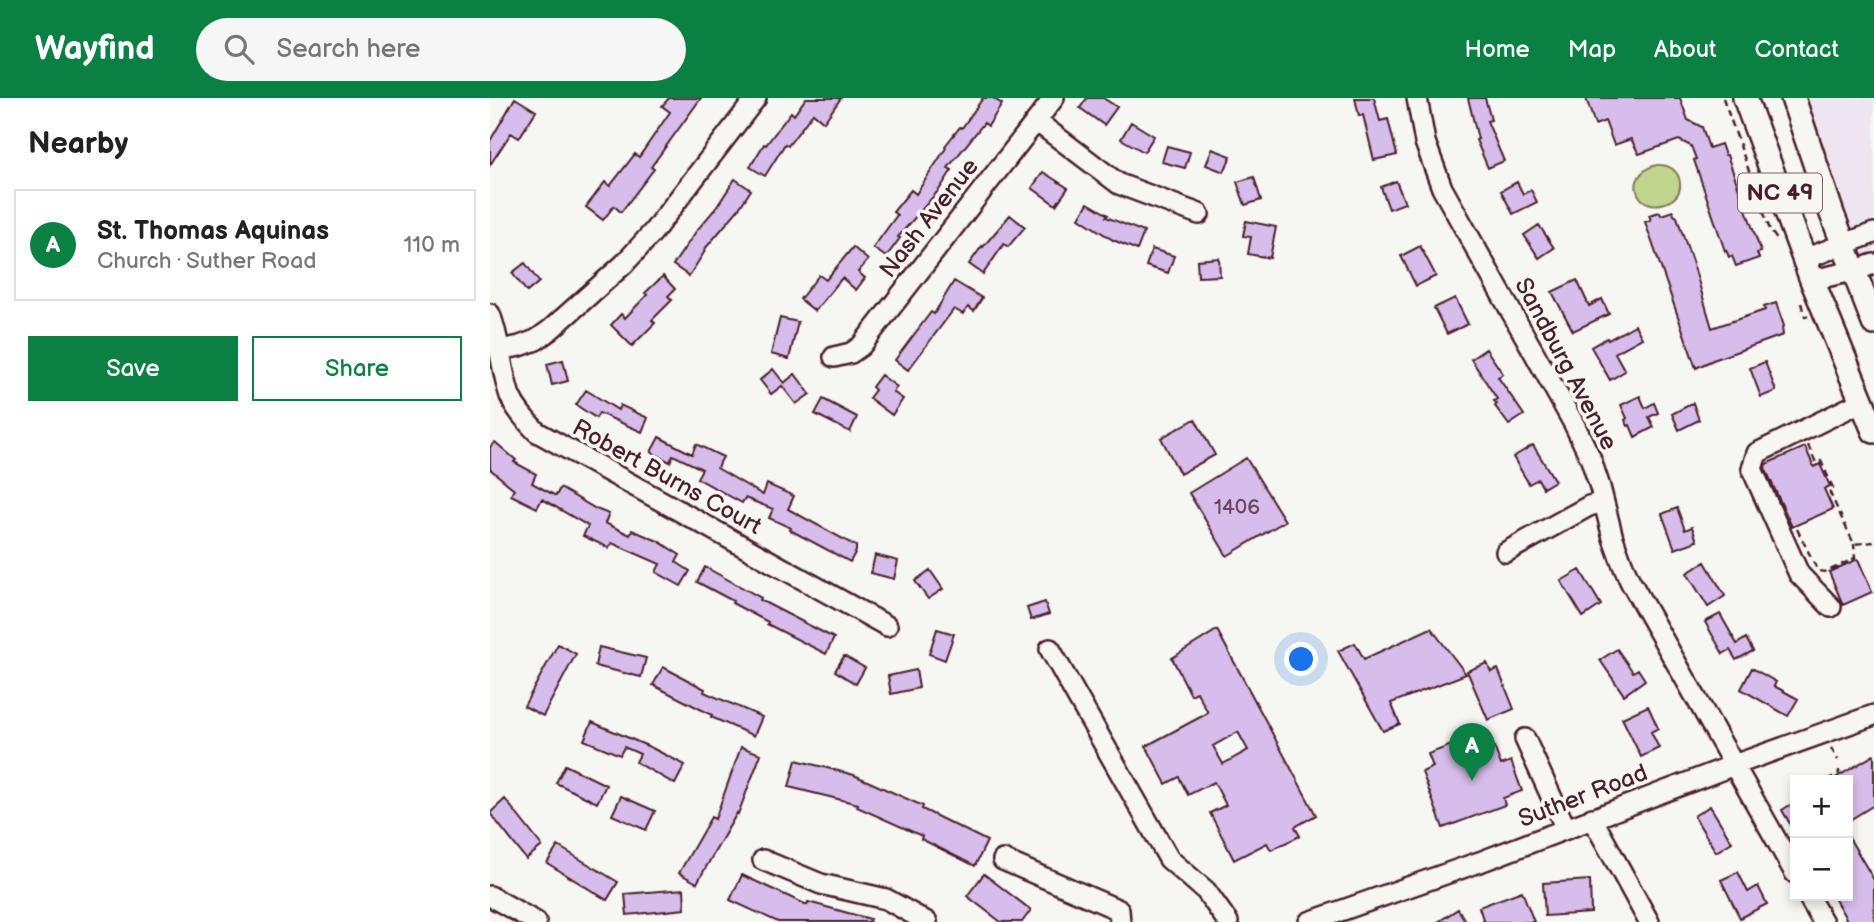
<!DOCTYPE html>
<meta charset="utf-8">
<style>
body{margin:0;font-family:"Balsamiq Sans",sans-serif;background:#f6f6f6;color:#222}
.controls{position:absolute;right:21px;bottom:21px;display:grid;overflow:hidden;border-radius:0px;box-shadow:0 4px 10px #0003}
.controls button{width:63px;height:63px;display:grid;place-items:center;padding:0;border:0;border-bottom:2px solid #e0e0e0;background:#fff;color:#222;font:35px sans-serif}
.you{position:absolute;left:812px;top:562px;width:24px;height:24px;margin:-18px;border:5px solid #fff;border-radius:50%;background:#1a73e8;box-shadow:0 0 0 10px #1a73e833}
.badge{display:grid;place-items:center;width:46px;height:46px;border-radius:50%;background:#0b8043;color:#fff;font-size:23px;font-weight:700}
.pin{position:absolute;translate:-50% -58px;filter:drop-shadow(0 2px 4px #0008)}
.pin::after{content:'';position:absolute;top:37px;width:24px;height:21px;background:inherit;clip-path:polygon(0 0,100% 0,50% 100%)}
.list{margin:0;padding:0;list-style:none}
h2{display:flex;justify-content:space-between;align-items:center;height:91px;margin:0;padding:0 28px;font-size:30px}
h2 small{font-size:23px;font-weight:400;color:#767676}
.list li{display:grid;grid-template-columns:46px 1fr auto;gap:21px;align-items:center;box-sizing:border-box;height:112px;margin:0 14px 14px;padding:0 14px;border:2px solid #e0e0e0;border-radius:0px}
.list b{display:block;font-size:26px;white-space:nowrap}
.list p{margin:0;font-size:23px;white-space:nowrap;color:#767676}
.list em{font-size:23px;font-style:normal;color:#767676}
.actions{display:flex;gap:14px;padding:21px 28px}
.actions a{flex:1;padding:16px 0;border:2px solid #0b8043;border-radius:0px;text-align:center;font-size:24px;color:#0b8043}
.actions .main{background:#0b8043;color:#fff}
.icon{flex:none;width:38px;height:38px;fill:none;stroke:currentColor;stroke-width:2;stroke-linecap:round;stroke-linejoin:round}
.map{position:relative;flex:none;width:1384px;height:824px;overflow:hidden}
header{display:flex;align-items:center;gap:42px;box-sizing:border-box;height:98px;padding:0 35px;background:#0b8043;color:#fff}
header strong{font-size:33px}
nav{display:flex;gap:38px;margin-inline-start:auto;font-size:24px}
.search{width:490px;height:63px;background:#f6f6f6;display:flex;align-items:center;gap:18px;box-sizing:border-box;padding:0 24px;border-radius:38px;color:#767676;font-size:26px}
main{display:flex}
aside{flex:1;background:#fff}
.map>svg:first-child{display:block}
.built{fill:#ede5f0}
.green{fill:#c1d68c;stroke:#867a5c;stroke-width:2}
.building{fill:#d7bdeb;stroke:#4a1f2b;stroke-width:2;fill-rule:evenodd}
.lines{fill:none;stroke-linecap:round;stroke-linejoin:round}
.minor-casing{stroke:#4a1f2b;stroke-width:24}
.major-casing{stroke:#4a1f2b;stroke-width:28}
.path{stroke:#4a1f2b;stroke-width:2.5;stroke-dasharray:7 5;stroke-linecap:butt}
.minor{stroke:#f6f6f2;stroke-width:19}
.major{stroke:#f6f6f2;stroke-width:23}
.labels{text-anchor:middle;dominant-baseline:central;stroke-width:7;stroke-linejoin:round;paint-order:stroke}
.number-label{font-size:21px;fill:#6d465b}
.shield{fill:#f6f6f2;stroke:#7e6067;stroke-width:2}
.shield-label{font-size:23px;font-weight:bold;fill:#4a1f2b}
.street-label{font-size:24px;fill:#4a1f2b;stroke:#f6f6f2}
</style>
<header>
<strong>Wayfind</strong>
<div class="search"><svg class="icon" aria-label="search" viewBox="0 0 24 24"><circle cx="10" cy="10" r="6"/><path d="M15 15l6 6"/></svg>Search here</div>
<nav><a>Home</a><a>Map</a><a>About</a><a>Contact</a></nav>
</header>
<main>
<aside>
<h2>Nearby<small></small></h2>
<ul class="list">
<li><span class="badge">A</span><div><b>St. Thomas Aquinas</b><p>Church · Suther Road</p></div><em>110 m</em></li>
</ul>
<div class="actions"><a class="main">Save</a><a>Share</a></div>
</aside>
<div class="map">
<svg width="1384" height="824" viewBox="0 0 1384 824">
<rect width="100%" height="100%" fill="#f6f6f2"/>
<filter id="ink" filterUnits="userSpaceOnUse"><feTurbulence type="fractalNoise" baseFrequency=".0143" numOctaves="2"/><feDisplacementMap in="SourceGraphic" scale="14" xChannelSelector="R" yChannelSelector="G"/><feConvolveMatrix kernelMatrix="1 2 1 2 8 2 1 2 1" color-interpolation-filters="sRGB"/></filter>
<g filter="url(#ink)">
<path class="built" d="M1308,0H1384V216Z"/>
<path class="green" d="M1167,67C1179,66 1189,73 1190,85C1191,94 1187,99 1180,103C1145,119 1132,75 1167,67Z"/>
<path class="building" d="M25,0L46,13L29,40L21,35L0,67V43Z
M179,0H211L161,69L164,71L131,114L124,108L113,122L96,109L115,84L120,88L145,56L149,59L180,14L172,8Z
M316,0H351L334,24L323,15L298,48L295,46L275,78L260,69L274,46L276,47L301,14L304,17Z
M493,0H503L512,6L498,28L494,25L458,70L462,72L449,92L408,139L410,140L396,159L383,150L407,117L403,114L421,92L426,96L456,50L455,48L470,29L472,30Z
M597,0H613L627,9L614,27L590,10Z
M865,0H884L890,23L898,21L907,57L884,62L873,17L869,18Z
M978,0H995L1001,22L997,23L1014,63L998,70L986,42L988,41Z
M1096,0H1190L1198,22L1212,29L1219,50L1231,46L1235,57H1237L1271,154L1267,155L1269,160L1246,168L1242,158L1239,159L1236,152L1235,153L1204,62L1206,61L1201,48L1189,42L1149,56L1141,41L1124,47L1115,23L1105,27Z
M641,24L664,38L654,54L631,41Z
M677,48L700,54L695,70L672,64Z
M722,51L741,58L734,74L716,67Z
M553,74L578,90L566,107L542,90Z
M764,79L771,102L755,107L747,84Z
M245,81L261,92L248,112L214,152L215,153L199,178L183,167L207,132L226,110Z
M906,83L915,105L899,111L891,89Z
M1027,84L1033,96L1041,92L1047,104L1023,116L1011,93Z
M598,105L618,117L616,119L654,134L647,152L623,142L589,120Z
M1183,113L1184,117L1187,119L1205,172L1222,230L1275,212L1274,209L1286,205L1294,228L1292,229L1293,237L1223,262L1206,270L1155,124L1161,122L1159,117L1170,114L1171,117Z
M520,117L535,129L518,149L514,146L493,176L479,166L492,148L493,149Z
M756,123L786,129L780,160L758,156L761,139L753,138Z
M1049,127L1064,150L1049,160L1034,137Z
M930,148L946,178L926,188L911,158Z
M363,149L378,162L368,174L375,180L366,192L352,180L325,213L310,201L329,177L336,182Z
M662,151L684,158L678,175L656,168Z
M729,160L730,178L708,179L707,162Z
M35,165L49,184L37,194L22,175Z
M173,178L185,191L178,198L182,202L162,222L165,225L142,248L121,227L131,216L135,220L157,197L155,195Z
M1087,182L1099,208L1112,201L1119,216L1083,233L1062,194Z
M464,183L492,200L484,213L478,209L473,216L464,211L418,272L405,262L441,214L444,216Z
M965,200L978,226L957,236L944,210Z
M290,220L308,224L299,261L281,256Z
M1145,227L1152,240L1125,255L1135,273L1120,282L1101,249L1117,240L1118,242Z
M996,251L1013,276L1008,279L1034,317L1019,327L1005,308L1007,306L1004,303L1007,301L981,261Z
M73,262L78,283L62,287L57,266Z
M1275,264L1286,293L1271,299L1260,270Z
M283,271L294,285L305,276L320,296L306,306L292,288L281,296L270,282Z
M391,277L407,289L403,294L413,301L402,317L379,300L385,292L382,289Z
M96,292L128,312L130,307L158,320L152,334L109,315L106,320L86,307Z
M1150,298L1155,310L1164,305L1168,315L1159,319L1164,329L1145,339L1140,327L1138,328L1135,322L1137,320L1131,307Z
M333,301L367,319L360,334L325,316Z
M1203,305L1209,322L1189,332L1182,316Z
M705,321L725,357L690,376L671,340Z
M169,339L202,356L206,346L233,359L227,370L273,397L277,386L304,398L298,411L366,448V453L360,464L300,432L301,430L279,420L283,411L255,400L252,405L207,380L212,371L183,357L180,364L161,354Z
M5,344L26,362L24,364L46,376L42,385L66,398L70,390L106,411L119,416L115,425L140,437L142,432L168,443L190,457L186,464L200,473L191,488L166,474L170,466L122,445L119,450L93,438L98,428L52,401L47,410L21,397L24,391L0,371V349Z
M1043,347L1065,383L1053,390L1048,381L1039,386L1023,359Z
M1315,349L1324,369L1330,366L1340,388L1334,391L1343,411L1302,429L1275,370L1276,366Z
M756,360L795,423L737,458L699,395Z
M1187,410L1195,432L1202,429L1207,443L1185,451L1172,416Z
M385,457L408,463L404,481L381,475Z
M1368,461L1382,494L1353,507L1339,474Z
M1215,464L1235,498L1218,509L1197,475Z
M215,469L271,500L270,502L344,540L336,556L277,526L278,524L242,505L243,503L207,484Z
M440,472L453,491L438,501L425,483Z
M1090,472L1111,507L1093,519L1071,483Z
M555,504L559,516L541,522L537,510Z
M1230,516L1247,546L1256,540L1263,553L1246,562L1240,552L1233,556L1215,524Z
M941,530L976,576L901,605L910,626L893,633L848,553L865,545L874,561Z
M447,531L464,536L455,562L439,556Z
M727,532L826,717L805,729L810,738L781,752L777,745L744,762L720,715L736,707L724,684L698,697L689,679L676,686L656,648L718,615L707,594L701,597L682,560ZM748,634L758,652L733,666L723,648Z
M68,546L86,556L53,618L34,608Z
M109,549L156,560L151,579L105,568Z
M1127,551L1143,574L1148,571L1155,582L1134,597L1110,562Z
M354,558L375,570L366,586L345,573Z
M997,565L1001,574L1008,571L1024,611L998,622L977,573Z
M173,569L215,591L214,594L272,619L264,638L221,619L222,617L163,587Z
M1262,570L1286,584L1284,588L1308,601L1298,618L1251,591Z
M426,572L429,590L401,596L398,578Z
M1158,608L1168,630L1161,634L1169,650L1151,659L1132,620Z
M102,624L162,650L195,667L185,686L146,664L150,656L134,649L130,657L94,642Z
M998,633L1011,667L1021,663L1032,693L1013,700L1015,707L953,730L932,674L943,669L938,656Z
M251,649L271,656L248,716L247,715L207,785L189,775L221,719L225,721Z
M1384,657V707L1358,723V682H1342Z
M306,662L364,677L433,708L432,711L497,743L485,768L431,741L432,738L367,709L368,706L299,689Z
M75,667L116,687L107,705L66,685Z
M131,698L165,713L156,732L122,717Z
M15,701L52,748L36,761L0,715Z
M1305,704V734L1292,712Z
M1220,708L1242,744L1226,754L1204,718Z
M1358,738L1384,782V824H1358L1343,798H1358Z
M68,748L128,784L117,802L57,765Z
M1248,774L1258,794L1268,788L1277,806L1250,820L1231,782Z
M494,776L541,812L532,824H511L477,798Z
M252,777L317,807L318,804L380,821L379,824H288L240,802Z
M1100,782L1101,815L1055,818L1053,785Z
M194,791L195,811L137,817L135,796Z
M1032,793L1044,824H994L989,809Z
M968,811L976,824H948Z"/>
<g class="lines">
<g class="minor-casing">
<path id="minor" d="M927,0L935,44L952,90L1084,326L1100,359L1110,389L1123,440L1132,465L1140,483L1305,775
M546,23L629,86L709,116
M1314,161L1384,135
M1322,182L1363,173L1384,166
M0,216C10,242 11,271 20,298C26,312 36,323 47,334L397,528
M10,252L30,248L46,242L60,232L134,166L163,134L266,0
M344,259L361,255L371,248L564,0
M1016,454L1099,408L1113,404
M1341,509L1309,476L1262,371L1267,355L1371,304
M560,551L679,761L716,793L738,824
M1035,641L1076,731
M1102,720L1159,824
M273,762L331,786L396,801L437,824
M513,762L629,812L630,824
M0,798L46,824
M1318,798L1333,824
M819,824L995,762L1244,667L1384,617"/>
</g>
<g class="major-casing">
<path id="major" d="M1255,0L1322,182L1384,333
M1303,0L1342,116L1384,225"/>
</g>
<path class="path" d="M1233,0L1280,132L1288,143
M1311,205L1315,219L1318,218
M1318,347L1326,365L1331,363L1343,390L1339,393L1364,446L1384,444
M1307,431L1328,473L1336,474L1365,460L1364,446
M1341,650L1348,662
M1337,682L1349,675V672"/>
<use href="#minor" class="minor"/>
<use href="#major" class="major"/>
</g>
</g>
<g class="labels">
<g class="number-label">
<text x="747" y="409">1406</text>
</g>
<rect class="shield" x="1248" y="75.5" width="84" height="39" rx="5"/>
<g class="shield-label">
<text x="1290" y="95">NC 49</text>
</g>
<g class="street-label">
<text transform="translate(439 120) rotate(-52)">Nash Avenue</text>
<text transform="translate(1076 266) rotate(62)">Sandburg Avenue</text>
<text transform="translate(177 379) rotate(29)">Robert Burns Court</text>
<text transform="translate(1093 698) rotate(-21)">Suther Road</text>
</g>
</g>
</svg>
<div class="controls">
<button>+</button>
<button>−</button>
</div>
<div class="you"></div>
<div class="pin badge" style="left:982px;top:683px">A</div>
</div>
</main>
